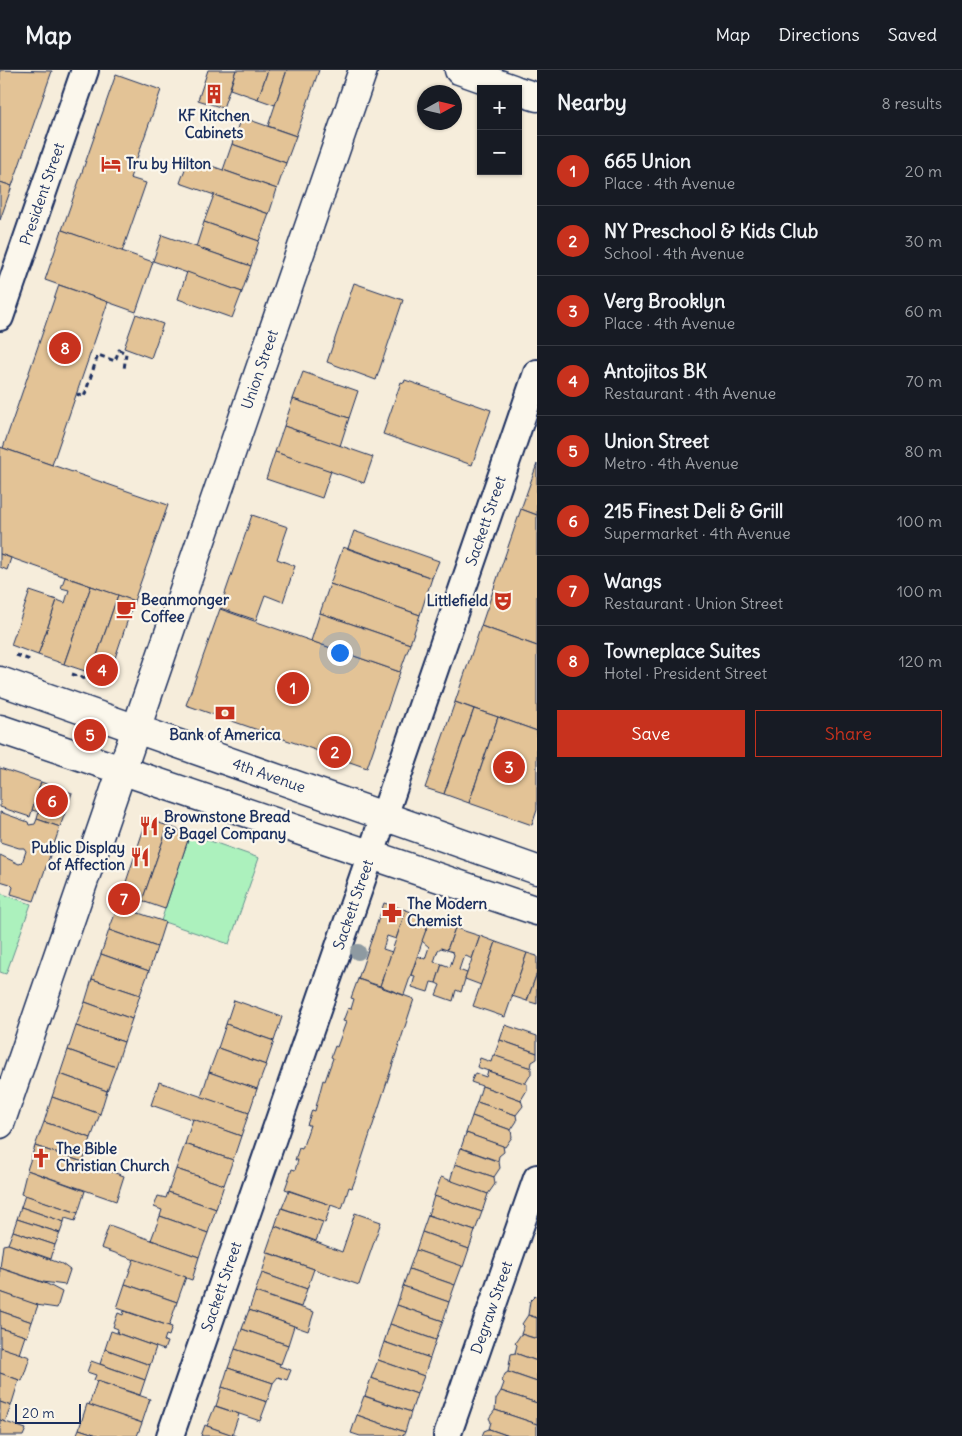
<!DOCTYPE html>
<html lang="en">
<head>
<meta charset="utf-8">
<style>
	:root { --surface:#171b24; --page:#20242c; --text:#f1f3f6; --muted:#9ea1a6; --line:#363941; --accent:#c8321e }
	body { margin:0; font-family:Delius,sans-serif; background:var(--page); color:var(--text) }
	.controls { position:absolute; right:15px; top:15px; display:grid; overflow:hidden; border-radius:0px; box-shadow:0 1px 4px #0004 }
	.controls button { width:45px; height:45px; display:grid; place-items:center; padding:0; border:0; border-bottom:1px solid var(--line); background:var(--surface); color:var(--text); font:25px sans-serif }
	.compass { position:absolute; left:417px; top:15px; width:45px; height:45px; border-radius:50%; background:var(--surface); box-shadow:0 1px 4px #0004; rotate:82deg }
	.scale { position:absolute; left:15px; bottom:12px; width:66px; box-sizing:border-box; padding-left:5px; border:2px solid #1b2f5e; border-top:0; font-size:14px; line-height:18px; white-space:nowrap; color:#1b2f5e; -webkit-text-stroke:4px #fbf7ec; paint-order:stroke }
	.you { position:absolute; left:339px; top:582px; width:18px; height:18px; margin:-12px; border:4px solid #fff; border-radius:50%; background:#1a73e8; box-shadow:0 0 0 8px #1a73e833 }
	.badge { display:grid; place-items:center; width:32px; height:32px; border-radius:50%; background:var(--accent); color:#fff; font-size:16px; font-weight:700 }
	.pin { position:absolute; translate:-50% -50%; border:2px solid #fff; box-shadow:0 1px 5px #0006 }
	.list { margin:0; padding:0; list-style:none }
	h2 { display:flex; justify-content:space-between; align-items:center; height:65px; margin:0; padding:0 20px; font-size:21px }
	h2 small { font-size:16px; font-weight:400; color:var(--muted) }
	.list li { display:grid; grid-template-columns:32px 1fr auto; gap:15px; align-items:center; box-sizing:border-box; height:70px; padding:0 20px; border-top:1px solid var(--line) }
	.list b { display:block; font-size:19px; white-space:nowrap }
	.list p { margin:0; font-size:16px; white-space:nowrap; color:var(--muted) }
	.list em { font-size:16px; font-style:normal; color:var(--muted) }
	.actions { display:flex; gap:10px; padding:15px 20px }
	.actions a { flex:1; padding:11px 0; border:1px solid var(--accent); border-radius:0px; text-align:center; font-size:18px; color:var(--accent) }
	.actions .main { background:var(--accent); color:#fff }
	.map { position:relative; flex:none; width:537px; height:1366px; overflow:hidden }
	header { display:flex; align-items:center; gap:30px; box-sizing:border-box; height:70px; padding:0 25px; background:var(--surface); border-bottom:1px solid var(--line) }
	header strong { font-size:24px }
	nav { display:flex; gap:28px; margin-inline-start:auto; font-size:18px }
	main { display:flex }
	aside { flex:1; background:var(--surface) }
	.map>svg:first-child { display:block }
	.green { fill:#acf1bd; stroke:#64908e }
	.building { fill:#e3c396; stroke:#1b2f5e }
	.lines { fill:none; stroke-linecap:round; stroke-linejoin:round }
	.street-casing { stroke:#1b2f5e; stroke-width:30 }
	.secondary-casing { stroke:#1b2f5e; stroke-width:31 }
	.primary-casing { stroke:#1b2f5e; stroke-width:31 }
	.path { stroke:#1b2f5e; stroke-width:3; stroke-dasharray:5 4; stroke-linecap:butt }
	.street { stroke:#fbf7ec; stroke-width:26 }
	.secondary { stroke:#fbf7ec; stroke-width:28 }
	.primary { stroke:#fbf7ec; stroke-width:28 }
	.tree { fill:#8e9aa1 }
	.labels { text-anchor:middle; stroke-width:4.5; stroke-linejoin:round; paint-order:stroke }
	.poi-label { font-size:15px; font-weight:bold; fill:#1b2f5e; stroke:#fbf7ec; text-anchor:start }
	.street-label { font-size:15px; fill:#1b2f5e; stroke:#fbf7ec }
</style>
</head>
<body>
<header>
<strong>Map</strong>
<nav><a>Map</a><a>Directions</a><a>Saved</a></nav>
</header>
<main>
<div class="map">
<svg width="537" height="1366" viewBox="0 0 537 1366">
	<rect width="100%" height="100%" fill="#f6eddb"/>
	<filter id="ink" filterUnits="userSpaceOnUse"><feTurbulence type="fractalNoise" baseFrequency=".02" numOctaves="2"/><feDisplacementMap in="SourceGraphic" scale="10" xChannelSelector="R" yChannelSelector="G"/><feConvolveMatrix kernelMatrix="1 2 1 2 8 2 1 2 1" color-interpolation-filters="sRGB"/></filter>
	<g filter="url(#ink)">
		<g class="green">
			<path d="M190,764L259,788L229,874L161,851Z"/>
			<path d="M0,823L31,834L6,904L0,902Z"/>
		</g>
		<g class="building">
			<path d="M0,0L52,1L12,116L0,112Z"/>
			<path d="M208,0H236L223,38L198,30Z"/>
			<path d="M236,0H268L258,29L230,19Z"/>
			<path d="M268,0H287L275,35L258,29Z"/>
			<path d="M287,0H319L296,66L268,56Z"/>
			<path d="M116,4L161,20L130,108L146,113L122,182L62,160Z"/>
			<path d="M241,47L296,66L286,93L232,74Z"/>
			<path d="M232,74L286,93L277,119L223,100Z"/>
			<path d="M189,88L277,119L269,144L180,113Z"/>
			<path d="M0,112L12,116L0,150Z"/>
			<path d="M214,125L269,144L259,171L204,152Z"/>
			<path d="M204,152L259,171L251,196L196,177Z"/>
			<path d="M62,160L153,192L136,242L45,210Z"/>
			<path d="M162,165L251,196L242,222L153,191Z"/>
			<path d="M187,202L242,222L232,248L178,229Z"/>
			<path d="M354,213L403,230L376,310L327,292Z"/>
			<path d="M59,215L108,232L52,395L3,378Z"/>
			<path d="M136,244L163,254L151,288L124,278Z"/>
			<path d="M303,302L358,321L349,348L293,329Z"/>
			<path d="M405,310L491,340L472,395L383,364L401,312L404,313Z"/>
			<path d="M293,329L349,348L340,376L284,356Z"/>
			<path d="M284,356L373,387L364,413L275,382Z"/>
			<path d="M0,377L168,435L134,531L0,484Z"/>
			<path d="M275,382L331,401L322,428L266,409Z"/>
			<path d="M537,394V445L521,439Z"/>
			<path d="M521,439L537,445V576L481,556Z"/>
			<path d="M252,445L288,457L277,489L295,496L283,532L265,525L256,550L220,538Z"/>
			<path d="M354,461L439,491L432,508L348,478Z"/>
			<path d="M343,477L432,508L420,545L330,514Z"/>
			<path d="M0,484L11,488L7,500L0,497Z"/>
			<path d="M65,507L91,516L64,594L38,585L57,530L65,533L69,520L61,518Z"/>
			<path d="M330,514L420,545L410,574L320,543Z"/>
			<path d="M91,516L118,525L91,603L64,594Z"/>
			<path d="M30,521L57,530L38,585L11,575Z"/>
			<path d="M118,525L134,531L108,609L91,603Z"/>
			<path d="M220,539L400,602L367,698L186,635Z"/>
			<path d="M320,543L410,574L400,602L311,571Z"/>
			<path d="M481,556L537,576V661L455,632Z"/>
			<path d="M455,632L474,639L444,724L425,718Z"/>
			<path d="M474,639L498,647L469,733L444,724Z"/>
			<path d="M498,647L537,661V740L532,755L469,733Z"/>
			<path d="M0,698L41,712L30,747L0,737Z"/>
			<path d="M41,712L72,723L60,757L37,749L39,742L32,740Z"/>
			<path d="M0,742L28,752L29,755L35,754L37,749L60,757L34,831L11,824L13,817L10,814L0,811V785L19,794L22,793L26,781L24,778H19L0,772Z"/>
			<path d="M147,749L168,756L138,843L118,836Z"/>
			<path d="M168,756L190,764L165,839L142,831Z"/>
			<path d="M384,833L406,840L396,869L387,866L383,879L392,882L380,916L358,909Z"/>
			<path d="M118,836L165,852L157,877L109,860Z"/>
			<path d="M406,840L430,849L404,925L380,916Z"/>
			<path d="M430,849L455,858L447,880L441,878L438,880L434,892L442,894L436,913L431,912L428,922L412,917L415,906L411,905L418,886L425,889L429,877L422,871Z"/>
			<path d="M455,858L480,866L472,889L466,886L463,888L459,900L467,903L461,922L456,920L453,931L436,925L440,915L436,913L442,894L450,897L454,885L453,882L447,880Z"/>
			<path d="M109,860L157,877L149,901L101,884Z"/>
			<path d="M480,866L496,872L481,915L465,909Z"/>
			<path d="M496,872L527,883L505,947L473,936Z"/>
			<path d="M527,883L537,886V903L527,931L512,926Z"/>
			<path d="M101,884L149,901L140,925L92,909Z"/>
			<path d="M537,903V934L527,931Z"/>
			<path d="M92,909L140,925L132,949L85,932Z"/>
			<path d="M358,909L414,929L355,1110L352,1118L349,1117L342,1139L285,1119L292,1099L295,1100L298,1090H295L299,1078L302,1079L310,1055H307L312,1040L315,1041L323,1010L325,1011L333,988L331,987L335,976L337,977L346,952L343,951L348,938L351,939L354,929L351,928Z"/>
			<path d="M234,930L282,947L274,971L226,954Z"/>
			<path d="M85,932L132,949L124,972L76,956Z"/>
			<path d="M226,954L274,971L266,995L218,978Z"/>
			<path d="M505,955L537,966V983L500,970Z"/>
			<path d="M76,956L124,972L116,997L68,980Z"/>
			<path d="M500,970L537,983V989L532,992L531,998L494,986Z"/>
			<path d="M218,978L266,995L257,1019L209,1002Z"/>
			<path d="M68,980L116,997L107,1021L60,1004Z"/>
			<path d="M493,985L531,998V1004L525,1014L477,997L480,988L491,992Z"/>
			<path d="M488,1001L527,1014V1020L521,1030L471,1012L475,1003L486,1007Z"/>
			<path d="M209,1002L257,1019L249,1043L201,1027Z"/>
			<path d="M60,1004L107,1021L100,1044L52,1027Z"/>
			<path d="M159,1012L249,1043L241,1066L151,1035Z"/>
			<path d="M482,1016L521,1030L523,1036L516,1045L477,1032Z"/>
			<path d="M52,1027L100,1044L91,1068L44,1052Z"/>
			<path d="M477,1032L516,1045L517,1051L511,1060L472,1046Z"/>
			<path d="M472,1046L511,1060L512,1067L505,1077L466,1063Z"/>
			<path d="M193,1049L241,1066L233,1090L185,1074Z"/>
			<path d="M44,1052L91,1068L83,1092L35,1076Z"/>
			<path d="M466,1063L503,1076L504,1082L499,1086L498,1091L461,1078Z"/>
			<path d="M185,1074L233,1090L224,1115L176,1099Z"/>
			<path d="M35,1076L124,1106L116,1131L27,1100Z"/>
			<path d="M461,1078L499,1092L500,1098L494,1107L455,1094Z"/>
			<path d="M455,1094L494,1107L495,1114L488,1124L450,1111Z"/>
			<path d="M176,1099L224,1115L216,1139L168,1122Z"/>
			<path d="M27,1100L85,1121L78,1143L21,1124Z"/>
			<path d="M441,1107L488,1124L482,1142L434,1126Z"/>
			<path d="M289,1121L331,1135L325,1153L282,1138Z"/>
			<path d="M168,1122L216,1139L208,1163L160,1146L162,1140L154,1137L158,1126L166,1128Z"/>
			<path d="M25,1125L78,1143L75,1151L65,1148L64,1152L21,1137Z"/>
			<path d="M434,1126L482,1142L475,1161L428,1145Z"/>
			<path d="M21,1137L64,1152L60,1163L17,1149Z"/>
			<path d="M281,1138L323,1152L316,1171L275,1156Z"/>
			<path d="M355,1143L381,1152L359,1215L266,1182L275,1156L342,1182Z"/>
			<path d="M428,1145L475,1161L469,1179L422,1162Z"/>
			<path d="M160,1146L208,1163L199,1187L151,1170Z"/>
			<path d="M17,1149L60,1163L55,1175L13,1161Z"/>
			<path d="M109,1155L199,1187L192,1210L101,1178Z"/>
			<path d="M13,1161L55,1175L51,1189L8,1174Z"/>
			<path d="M422,1162L469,1179L463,1197L416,1180Z"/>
			<path d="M8,1174L62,1194L70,1200L65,1215L43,1212L0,1198L3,1175Z"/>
			<path d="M416,1180L462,1196L455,1215L409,1199Z"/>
			<path d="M268,1183L314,1199L307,1219L262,1203Z"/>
			<path d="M134,1189L186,1207L177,1232L125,1214Z"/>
			<path d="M0,1198L47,1214L62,1222L57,1238L36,1235L0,1222Z"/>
			<path d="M409,1199L455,1215L449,1232L403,1216Z"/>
			<path d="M262,1203L307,1219L301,1237L255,1222Z"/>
			<path d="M125,1214L177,1232L169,1256L117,1238Z"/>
			<path d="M403,1216L449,1232L443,1251L397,1235Z"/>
			<path d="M0,1222L38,1235L32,1252L0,1241Z"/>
			<path d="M255,1222L314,1242L308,1261L249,1240Z"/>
			<path d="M535,1226L537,1227V1248L528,1245L530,1231Z"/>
			<path d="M397,1235L443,1251L436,1270L390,1254Z"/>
			<path d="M249,1240L294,1256L288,1275L242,1259Z"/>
			<path d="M0,1241L32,1252L27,1267L0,1258Z"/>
			<path d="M124,1241L172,1257L169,1266L166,1265L164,1271L167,1272L164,1280L117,1263L118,1259L113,1257L118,1243L123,1245Z"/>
			<path d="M528,1245L537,1248V1269L521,1264L524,1256L522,1254Z"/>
			<path d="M390,1254L436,1270L430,1288L384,1272Z"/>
			<path d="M0,1258L25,1266L19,1284L0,1277Z"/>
			<path d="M242,1259L288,1275L281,1294L235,1279Z"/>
			<path d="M111,1261L156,1277L150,1295L105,1279Z"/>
			<path d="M521,1264L537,1269V1291L515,1283L517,1275L515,1273Z"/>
			<path d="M384,1272L430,1288L424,1306L378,1290Z"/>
			<path d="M0,1277L30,1287L22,1311L0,1303Z"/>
			<path d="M105,1279L150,1295L145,1310L100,1294Z"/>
			<path d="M235,1279L280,1294L279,1296L291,1300L287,1310L278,1307L273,1313L228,1298Z"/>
			<path d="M515,1283L537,1291V1312L508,1302L511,1284Z"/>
			<path d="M378,1290L424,1306L417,1324L371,1308Z"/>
			<path d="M91,1291L145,1310L140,1325L94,1310L96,1305L87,1302Z"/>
			<path d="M228,1298L273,1313L267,1332L222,1317Z"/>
			<path d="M508,1302L537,1312V1333L501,1321L504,1313L502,1311L505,1304Z"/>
			<path d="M0,1303L19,1310L11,1336L0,1332Z"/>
			<path d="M371,1308L417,1324L411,1342L365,1326Z"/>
			<path d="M97,1311L150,1329L142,1353L89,1335Z"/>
			<path d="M222,1317L267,1332L260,1351L216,1336Z"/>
			<path d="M501,1321L537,1333V1354L495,1340L496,1329Z"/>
			<path d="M364,1326L411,1342L405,1362L357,1345Z"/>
			<path d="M0,1332L11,1336L5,1352L0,1350Z"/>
			<path d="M87,1334L142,1353L137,1366H100L79,1359Z"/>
			<path d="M215,1336L239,1344L232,1365L207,1356Z"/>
			<path d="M495,1340L537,1354V1366H509L489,1359L491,1352L489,1348Z"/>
			<path d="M357,1345L405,1362L403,1366H360L351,1363Z"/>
			<path d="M0,1350L26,1359L23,1366H0Z"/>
			<path d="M205,1355L207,1356L236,1366H201Z"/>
			<path d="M79,1359L100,1366H76Z"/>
			<path d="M489,1359L509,1366H482L484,1361Z"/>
		</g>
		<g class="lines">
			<defs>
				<g id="street">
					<path id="s1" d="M0,247L85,0"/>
					<path id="s2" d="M170,1366L537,303"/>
					<path id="s3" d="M447,1366L537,1108"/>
				</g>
				<g id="secondary">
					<path d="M459,0L513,19"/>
					<path d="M518,21L537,27"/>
					<path id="s4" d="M0,1054L363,0"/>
				</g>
				<g id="primary">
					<path id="s5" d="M0,611L537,800"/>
					<path d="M0,659L537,841"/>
				</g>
			</defs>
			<use href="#street" class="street-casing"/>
			<use href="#secondary" class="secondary-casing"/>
			<use href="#primary" class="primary-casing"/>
			<g class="path">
				<path d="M77,324L84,327L98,285L115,291L119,280L126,283L124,300"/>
				<path d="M16,585L33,591"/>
				<path d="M72,604L88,610"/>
			</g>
			<use href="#street" class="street"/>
			<use href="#secondary" class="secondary"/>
			<use href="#primary" class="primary"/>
		</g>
		<circle class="tree" cx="358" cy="882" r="8"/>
	</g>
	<defs>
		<symbol id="building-bare" viewBox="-9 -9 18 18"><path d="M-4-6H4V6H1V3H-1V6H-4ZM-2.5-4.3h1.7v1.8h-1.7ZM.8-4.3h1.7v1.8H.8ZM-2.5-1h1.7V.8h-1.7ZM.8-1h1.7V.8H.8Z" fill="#c8321e" stroke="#fbf7ec" stroke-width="2.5" paint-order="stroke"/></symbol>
		<symbol id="hotel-bare" viewBox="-9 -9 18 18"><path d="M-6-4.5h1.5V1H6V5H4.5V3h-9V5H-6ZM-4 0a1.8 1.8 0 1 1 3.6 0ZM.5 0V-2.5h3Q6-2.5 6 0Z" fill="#c8321e" stroke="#fbf7ec" stroke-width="2.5" paint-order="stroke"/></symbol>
		<symbol id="theatre-bare" viewBox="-9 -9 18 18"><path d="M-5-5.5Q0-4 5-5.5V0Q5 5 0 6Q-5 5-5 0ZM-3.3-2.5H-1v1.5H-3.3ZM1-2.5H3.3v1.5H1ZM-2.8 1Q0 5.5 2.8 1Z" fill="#c8321e" stroke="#fbf7ec" stroke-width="2.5" paint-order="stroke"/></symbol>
		<symbol id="cafe-bare" viewBox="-9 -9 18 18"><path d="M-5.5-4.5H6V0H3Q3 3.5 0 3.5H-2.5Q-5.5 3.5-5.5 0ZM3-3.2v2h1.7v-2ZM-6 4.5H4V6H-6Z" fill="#c8321e" stroke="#fbf7ec" stroke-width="2.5" paint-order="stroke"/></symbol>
		<symbol id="bank-bare" viewBox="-9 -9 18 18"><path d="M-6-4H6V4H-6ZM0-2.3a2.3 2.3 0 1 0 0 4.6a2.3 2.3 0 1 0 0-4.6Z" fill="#c8321e" stroke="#fbf7ec" stroke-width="2.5" paint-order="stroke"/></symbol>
		<symbol id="restaurant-bare" viewBox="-9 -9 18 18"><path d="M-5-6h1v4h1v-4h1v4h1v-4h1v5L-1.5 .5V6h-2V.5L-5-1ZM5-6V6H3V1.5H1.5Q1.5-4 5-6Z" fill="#c8321e" stroke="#fbf7ec" stroke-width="2.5" paint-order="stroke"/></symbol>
		<symbol id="pharmacy-bare" viewBox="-9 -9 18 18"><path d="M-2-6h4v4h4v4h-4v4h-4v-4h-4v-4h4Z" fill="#c8321e" stroke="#fbf7ec" stroke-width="2.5" paint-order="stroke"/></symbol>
		<symbol id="church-bare" viewBox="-9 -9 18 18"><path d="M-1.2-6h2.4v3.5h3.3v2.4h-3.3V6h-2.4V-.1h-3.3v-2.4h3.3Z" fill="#c8321e" stroke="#fbf7ec" stroke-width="2.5" paint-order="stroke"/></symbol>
	</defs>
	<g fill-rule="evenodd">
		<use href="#building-bare" x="200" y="10" width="28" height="28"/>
		<use href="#hotel-bare" x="97" y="80" width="28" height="28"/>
		<use href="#theatre-bare" x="489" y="517" width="28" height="28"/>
		<use href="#cafe-bare" x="112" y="525" width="28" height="28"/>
		<use href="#bank-bare" x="211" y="629" width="28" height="28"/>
		<use href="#restaurant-bare" x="135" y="742" width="28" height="28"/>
		<use href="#restaurant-bare" x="126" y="773" width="28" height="28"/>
		<use href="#pharmacy-bare" x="378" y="829" width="28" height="28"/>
		<use href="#church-bare" x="27" y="1074" width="28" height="28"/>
	</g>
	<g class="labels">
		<g class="poi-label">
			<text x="214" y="51" text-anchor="middle">KF Kitchen<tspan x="214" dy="17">Cabinets</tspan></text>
			<text x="126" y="99">Tru by Hilton</text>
			<text x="141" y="535">Beanmonger<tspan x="141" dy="17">Coffee</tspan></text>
			<text x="488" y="536" text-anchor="end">Littlefield</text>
			<text x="225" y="670" text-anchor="middle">Bank of America</text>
			<text x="164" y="752">Brownstone Bread<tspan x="164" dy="17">&amp; Bagel Company</tspan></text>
			<text x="125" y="783" text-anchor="end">Public Display<tspan x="125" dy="17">of Affection</tspan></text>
			<text x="407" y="839">The Modern<tspan x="407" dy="17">Chemist</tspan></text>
			<text x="56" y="1084">The Bible<tspan x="56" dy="17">Christian Church</tspan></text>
		</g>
		<g class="street-label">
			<text dy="5" stroke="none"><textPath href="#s1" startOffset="130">President Street</textPath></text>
			<text dy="5" stroke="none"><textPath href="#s4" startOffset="798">Union Street</textPath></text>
			<text dy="5" stroke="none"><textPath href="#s2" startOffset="968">Sackett Street</textPath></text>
			<text dy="5" stroke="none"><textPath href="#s5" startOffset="285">4th Avenue</textPath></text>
			<text dy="5" stroke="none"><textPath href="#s2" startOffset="562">Sackett Street</textPath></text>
			<text dy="5" stroke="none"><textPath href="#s2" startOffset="158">Sackett Street</textPath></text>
			<text dy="5" stroke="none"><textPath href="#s3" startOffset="136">Degraw Street</textPath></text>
		</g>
	</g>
</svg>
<div class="controls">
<button>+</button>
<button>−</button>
</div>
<svg class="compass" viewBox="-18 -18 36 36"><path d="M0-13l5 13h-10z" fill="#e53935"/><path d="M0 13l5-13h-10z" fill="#9ea1a6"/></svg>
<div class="scale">20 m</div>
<div class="you"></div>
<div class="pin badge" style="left:293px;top:618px">1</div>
<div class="pin badge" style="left:335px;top:682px">2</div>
<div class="pin badge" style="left:509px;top:697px">3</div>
<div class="pin badge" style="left:102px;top:600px">4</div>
<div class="pin badge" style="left:90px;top:665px">5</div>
<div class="pin badge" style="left:52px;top:731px">6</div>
<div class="pin badge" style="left:124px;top:829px">7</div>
<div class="pin badge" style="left:65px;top:278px">8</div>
</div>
<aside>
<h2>Nearby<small>8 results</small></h2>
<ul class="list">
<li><span class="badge">1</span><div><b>665 Union</b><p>Place · 4th Avenue</p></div><em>20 m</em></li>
<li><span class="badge">2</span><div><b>NY Preschool &amp; Kids Club</b><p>School · 4th Avenue</p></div><em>30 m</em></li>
<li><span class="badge">3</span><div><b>Verg Brooklyn</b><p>Place · 4th Avenue</p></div><em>60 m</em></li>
<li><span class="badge">4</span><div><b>Antojitos BK</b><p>Restaurant · 4th Avenue</p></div><em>70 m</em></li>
<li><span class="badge">5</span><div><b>Union Street</b><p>Metro · 4th Avenue</p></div><em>80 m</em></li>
<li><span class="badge">6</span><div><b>215 Finest Deli &amp; Grill</b><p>Supermarket · 4th Avenue</p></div><em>100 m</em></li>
<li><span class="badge">7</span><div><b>Wangs</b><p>Restaurant · Union Street</p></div><em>100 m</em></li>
<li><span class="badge">8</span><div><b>Towneplace Suites</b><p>Hotel · President Street</p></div><em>120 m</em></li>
</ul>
<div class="actions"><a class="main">Save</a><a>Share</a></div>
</aside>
</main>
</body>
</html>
